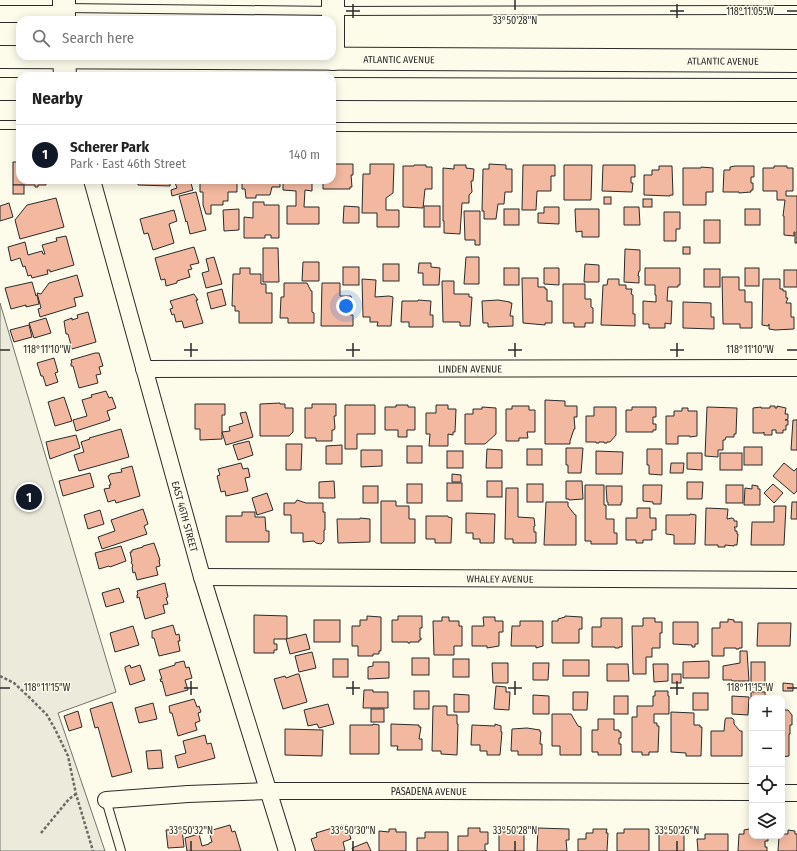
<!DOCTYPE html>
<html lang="en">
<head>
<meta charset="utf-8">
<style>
	:root { --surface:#fff; --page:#f2f2f2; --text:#222; --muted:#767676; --line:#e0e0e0; --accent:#111827 }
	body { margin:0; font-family:"Fira Sans Condensed",sans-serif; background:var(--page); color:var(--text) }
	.controls { position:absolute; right:12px; bottom:12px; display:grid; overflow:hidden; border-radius:8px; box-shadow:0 2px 10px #0003 }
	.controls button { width:36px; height:36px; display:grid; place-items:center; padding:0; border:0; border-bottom:1px solid var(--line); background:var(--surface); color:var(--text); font:20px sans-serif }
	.you { position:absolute; left:346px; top:306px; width:14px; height:14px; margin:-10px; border:3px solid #fff; border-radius:50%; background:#1a73e8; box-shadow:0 0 0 6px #1a73e833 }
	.badge { display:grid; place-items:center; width:26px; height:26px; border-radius:50%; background:var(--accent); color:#fff; font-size:13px; font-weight:700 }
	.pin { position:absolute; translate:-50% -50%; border:2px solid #fff; box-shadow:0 1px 4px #0006 }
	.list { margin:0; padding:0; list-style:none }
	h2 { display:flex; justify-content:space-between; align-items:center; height:52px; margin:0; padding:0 16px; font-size:17px }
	h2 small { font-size:13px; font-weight:400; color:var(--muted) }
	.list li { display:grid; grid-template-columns:26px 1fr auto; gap:12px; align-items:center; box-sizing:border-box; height:60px; padding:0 16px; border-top:1px solid var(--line) }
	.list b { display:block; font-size:15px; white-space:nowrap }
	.list p { margin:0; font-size:13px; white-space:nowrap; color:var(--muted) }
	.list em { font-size:13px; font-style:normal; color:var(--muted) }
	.icon { flex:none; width:22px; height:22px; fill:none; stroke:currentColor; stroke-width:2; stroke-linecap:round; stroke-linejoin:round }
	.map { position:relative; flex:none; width:797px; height:851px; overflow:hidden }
	.search { position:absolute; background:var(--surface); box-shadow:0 2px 10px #0003; left:16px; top:16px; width:320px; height:44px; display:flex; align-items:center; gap:10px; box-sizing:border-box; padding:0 14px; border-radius:12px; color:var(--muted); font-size:15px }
	.panel { position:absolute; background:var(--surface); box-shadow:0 2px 10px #0003; left:16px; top:72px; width:320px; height:112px; border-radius:12px }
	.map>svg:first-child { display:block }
	.green { fill:#ecebdb; stroke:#74746e }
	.building { fill:#f2b8a0; stroke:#2b2b2b }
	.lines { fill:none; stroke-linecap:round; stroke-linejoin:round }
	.lane-casing { stroke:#2b2b2b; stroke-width:10 }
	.street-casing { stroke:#2b2b2b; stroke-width:18 }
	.secondary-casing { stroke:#2b2b2b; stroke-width:24 }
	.path { stroke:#6a6964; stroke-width:2.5; stroke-dasharray:3 2; stroke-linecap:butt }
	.lane { stroke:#fdfbea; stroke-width:8 }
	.street { stroke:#fdfbea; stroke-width:16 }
	.secondary { stroke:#fdfbea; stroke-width:22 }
	.ticks { fill:none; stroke:#2b2b2b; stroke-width:1.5 }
	.labels { text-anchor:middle; stroke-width:3; stroke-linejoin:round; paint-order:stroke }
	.street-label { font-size:10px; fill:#2b2b2b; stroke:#fdfbea }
	.ticks-label { font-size:10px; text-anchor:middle; fill:#2b2b2b; stroke:#fdfbea; stroke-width:3; stroke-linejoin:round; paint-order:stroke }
</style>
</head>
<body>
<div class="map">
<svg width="797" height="851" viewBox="0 0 797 851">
	<rect width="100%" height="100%" fill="#fdfbea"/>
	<path class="green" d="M0,303L116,692L58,713L105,851H0Z"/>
	<g class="building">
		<path d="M13,162H20V180H45L46,185H38V187H35V185H13Z"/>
		<path d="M332,164H353V175H351L352,187H350V189H323V180H332Z"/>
		<path d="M370,164H394L393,193L386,198V210H399V227H377V213H362L363,174H370Z"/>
		<path d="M489,164L506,165V169H512V192H505L504,204H498L496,219H484V211H482L483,169H489Z"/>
		<path d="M414,165H426V167H432V189H425L423,208L403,207V166H414Z"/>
		<path d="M454,165H466V168L474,169L473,181H471L472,192L469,195V203H462L460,234L444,233V221H443V168L454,169Z"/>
		<path d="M523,165H555V176H551V191H537L536,210H522Z"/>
		<path d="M564,165H592L591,200H564Z"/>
		<path d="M603,165H635V177H631V183H633L632,192L602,191Z"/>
		<path d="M659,166H672L673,195H670V196L644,195V175H652V170H659Z"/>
		<path d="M735,166H754V177H751V183H753V190H751V192L739,193V192H723L724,170H730V167Z"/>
		<path d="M774,166H787V168H793V191H786V196H797V243H795V232H794V236L784,235V216H783L785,200H777V191H763V168H774Z"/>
		<path d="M701,167L713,168V192H706V205H683V168H701Z"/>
		<path d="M138,180H170V186L138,185Z"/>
		<path d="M174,180H190L193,190L172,196L171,190L177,188Z"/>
		<path d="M200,180H237V192H228V201H223V205H211V214H206L203,205V192H200Z"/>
		<path d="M242,180H280V187H272L270,195H256V198H246L245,189H242Z"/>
		<path d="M283,180H312V191L305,190L304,207H319V224H287V206H296V191L283,190Z"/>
		<rect x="13" y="185" width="11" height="9"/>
		<path d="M196,192L206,230L190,234L187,221L186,222L179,196Z"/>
		<rect x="604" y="197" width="7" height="7"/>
		<path d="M56,198L64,227L20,239L15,220L27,205Z"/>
		<rect x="643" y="199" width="9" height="8"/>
		<path d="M253,202H264V205H279V238H271V235H265V238H244V217L253,218Z"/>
		<path d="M9,203L13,217L0,221V206Z"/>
		<path d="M344,206L359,207V223H343Z"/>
		<rect x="424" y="206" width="16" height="21"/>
		<path d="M544,207H559V224L538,223V213H544Z"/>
		<path d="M624,207H639L640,225H624Z"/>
		<path d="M239,209V230L224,231L223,210Z"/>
		<rect x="504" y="209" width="15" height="16"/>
		<path d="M575,209H599V237H582V231L576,232Z"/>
		<rect x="745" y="209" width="15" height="16"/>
		<path d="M174,210L177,221L169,224L174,243L153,250L148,233L144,234L140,219Z"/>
		<path d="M464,211H480V245H475V240H465Z"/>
		<path d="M664,212H680V229H676V241H664Z"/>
		<rect x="704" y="220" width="16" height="23"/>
		<path d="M66,236L74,265L50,272V270H47L48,274L32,278L31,275L28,276L25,266L23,267L20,258L11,261L8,247L25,242L28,255L42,251L43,254H45L42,245L57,241L56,238Z"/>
		<path d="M194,247L199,263L190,265L192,269L188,270L190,277L177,281V283L166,286L165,279L161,280L155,258Z"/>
		<rect x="683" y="247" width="7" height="7"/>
		<path d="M263,248H278L279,282H263Z"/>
		<path d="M625,249L640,250V271H639L638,276H639V283L624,282Z"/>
		<path d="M214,257L222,284L206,288L202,273L209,271L206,259Z"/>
		<path d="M466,257H479V284H464Z"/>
		<path d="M303,262H319V281H302Z"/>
		<path d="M419,263H431V267L440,268L439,285H423V273H418Z"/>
		<rect x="383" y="264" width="16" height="17"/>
		<path d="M585,264L599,265V282H584Z"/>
		<rect x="343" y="267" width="16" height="18"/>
		<path d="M240,268H250V274H261V284H266V293H272V323H239V311H235V306H232L233,274H240Z"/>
		<rect x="504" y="268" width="15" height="17"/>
		<path d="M544,268H559V285L544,284Z"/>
		<path d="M645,268H680V285H678V287H668L667,301H672L671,324L665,323V328H649V324H643V301L656,302V295H655V285H645Z"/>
		<rect x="745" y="268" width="14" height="18"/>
		<rect x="704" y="269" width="16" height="18"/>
		<rect x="784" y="270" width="13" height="17"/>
		<path d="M77,275L83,296L74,298L76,306L40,317L38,309L41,308L37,293L41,294L49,283Z"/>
		<path d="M722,277H739V290H745V302H752V328H740V324H723Z"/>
		<path d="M522,278H538V287H545V289H547V301H552V323H545V325L523,323Z"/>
		<path d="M362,279L376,280L375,297L389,296L393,297L391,326H377L378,322H370V317H363Z"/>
		<path d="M608,279H619V285H626V289H632L631,294L633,295V314H635V326L601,325L603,285H607Z"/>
		<path d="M763,279H780V289H783V291H786V298H788L786,303H791V317H794V329L775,330L769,329V324L768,326L762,325Z"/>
		<path d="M442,281H454V294H469V297H472L470,326H460V322H443Z"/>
		<path d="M32,282L36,296L37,295L39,304L26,307V305L11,309L5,288Z"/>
		<path d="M284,283H307L311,291H312V312L314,313V323H288V318H280L281,297H284Z"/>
		<path d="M322,283H340V296H351L352,309H350V315H353V326H321Z"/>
		<path d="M563,284H585V299H591V307L593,308V323H585V327H574V323H563Z"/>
		<path d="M222,289L226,305L211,309L207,293Z"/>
		<path d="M194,294L198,300H196L203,323L184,328L182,321L176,322L174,314L172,315L170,309L173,308L170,301Z"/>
		<path d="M418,300L431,301L430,315H433V327H409V322H401L402,301H418Z"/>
		<path d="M498,300L510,302V303H512L510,316H513V326L488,327V323H483L482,301Z"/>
		<path d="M683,302L711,303V317H714V329L683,328Z"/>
		<path d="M88,312L96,342L72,349L68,334H66L64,321L72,318V320L78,318L77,315Z"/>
		<path d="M46,318L51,333L34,338L29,323Z"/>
		<path d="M29,325L32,337L14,342L10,330Z"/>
		<path d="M95,353H99L103,366L99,367L101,374L96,375L98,383L79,388L73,366H71V363H72L71,360Z"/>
		<path d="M54,358L58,372L55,373L58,382L46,386L43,376H41L37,363Z"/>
		<path d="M106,391L109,398L112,397L116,408L107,411L110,420L76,431L73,420L87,416L82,400L92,397L91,395Z"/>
		<path d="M64,397L72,421L55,426L48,402Z"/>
		<path d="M545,400L565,401V406H577V417H574L575,429H574L570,441V444H545Z"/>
		<path d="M280,403V404H285V408H293V432L289,436H260V404Z"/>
		<path d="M195,404H225V415H222V439L200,440V429H195Z"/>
		<path d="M312,404H336V416H334L335,428L334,430H332V441H316V438H305V408H312Z"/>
		<path d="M345,405H375V434H357V449H345Z"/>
		<path d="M396,405H408V407H415V430H407V437H398V430H385V407H396Z"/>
		<path d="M436,405H448V409H456L455,432H453V435L448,434V446H429L430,434H426V413H436Z"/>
		<path d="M512,406H529V410H535V432H527L528,438H519V441H506V409H512Z"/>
		<path d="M770,406H775V408H777V406L786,408L785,414H788V419L785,420H788V425H786V430H783V433H776V430H772V435H764V432L763,433H753V408L761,407V408H770Z"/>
		<path d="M482,407L496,408V434L485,444H465V414H473V409H482Z"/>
		<path d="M594,407H616V435L610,442H607V443H604V442H599V443H596V442H586V416H594Z"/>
		<path d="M632,407H656V417H653V424H656V430H653V432H626V410H632Z"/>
		<path d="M707,407L737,408L736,434H734V437H726L725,440H723V450H718V457L705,456Z"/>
		<path d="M682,408H688V411H697V436L690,437V436H678V444H666V416H674V411H682Z"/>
		<path d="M246,412L253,437L226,445L222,432L230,431L229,427L243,423L240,413Z"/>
		<path d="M793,420H797V450H791Z"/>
		<path d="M121,429L129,457L79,471L74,455L84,452L81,442L90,439L89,438Z"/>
		<path d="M76,435L80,448L50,459L46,442Z"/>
		<path d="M249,441L253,455L238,460L233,445Z"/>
		<path d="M286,444H302L301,470H286Z"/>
		<path d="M342,445V464H326V446Z"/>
		<rect x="407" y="446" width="15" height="17"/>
		<rect x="744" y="447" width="18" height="18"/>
		<path d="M566,448H583L581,473H568V465H566Z"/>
		<path d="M487,449L502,450V468H486Z"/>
		<rect x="527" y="449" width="15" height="16"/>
		<path d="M647,449H662V475L649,474V465H647Z"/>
		<path d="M361,450H382V466L361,467Z"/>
		<rect x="447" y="451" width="16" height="17"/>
		<path d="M596,451L623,452L622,474H596Z"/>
		<path d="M687,453H702V470L687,469Z"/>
		<rect x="720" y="453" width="22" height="17"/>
		<path d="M241,463L243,469L248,468L250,477L245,478L248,491L226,496L225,491L221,492L217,476L220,475L218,469Z"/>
		<path d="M671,463H684L683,473H670Z"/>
		<path d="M784,463L794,471L797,468V491L794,494L773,476Z"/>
		<path d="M132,466L140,496L116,503L115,500L108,502L104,489L110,488L109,485H111L108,476L110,475V474L122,472L121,469Z"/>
		<path d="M90,473L94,487L63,496L59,481Z"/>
		<path d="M452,474L461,475V482H452Z"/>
		<path d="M334,481L335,498H319V482Z"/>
		<rect x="487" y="481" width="15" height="16"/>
		<path d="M566,481H582L583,499L569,500V499H566Z"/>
		<path d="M687,482H703L702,499H687Z"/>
		<rect x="447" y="483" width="15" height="18"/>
		<rect x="407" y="484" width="15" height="19"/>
		<rect x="527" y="484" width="16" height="18"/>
		<path d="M773,484L783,493L774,503L764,493Z"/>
		<path d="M585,485H604V505H606V519H614V533H617V544H591V541H585Z"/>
		<path d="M643,485H662L661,504H653V502L643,501Z"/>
		<rect x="726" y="485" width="17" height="18"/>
		<path d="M752,485L758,486V489H760V505H744L745,488L752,489Z"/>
		<rect x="363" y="486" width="15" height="17"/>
		<path d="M606,486H622V502H621V505H608V502H607Z"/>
		<path d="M506,488H518V517L534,518L535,526H534V532H536V543H513V539H505Z"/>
		<path d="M267,493L273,510L257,515L252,498Z"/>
		<path d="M297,500L306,503H323V512H325V530H324V541L321,544L316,543L314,541L303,542V533H291V515H284V503H295Z"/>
		<path d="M381,501H396V506H409V519H415V543H381Z"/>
		<path d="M546,502H568V506L575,515H576V545H544Z"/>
		<path d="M792,502H797V519H791Z"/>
		<path d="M774,506H786L784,545H751L752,522H774Z"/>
		<path d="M637,508H650V518H656V530H652V540H643V543H636V540H626V518H637Z"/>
		<path d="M706,508L728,509L727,519L732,518L734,519V521H737V527H734L735,528V531H737V534H738L737,545H734V546L725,545V547H718V545H705Z"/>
		<path d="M143,509L148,524L144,526L147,534L102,549L98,537L115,531L111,520Z"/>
		<path d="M100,510L104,524L88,529L84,515Z"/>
		<path d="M242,512H255V517H265L266,531H269V542H226V516H242Z"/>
		<path d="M466,513L495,514L494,543H480V539H473V533H466Z"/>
		<path d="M690,514L696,515L695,544H674V535L666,534V515H690Z"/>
		<path d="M426,516H448V517L452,518L451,543H435V539H426Z"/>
		<path d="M360,518L370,519V542L338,543L337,519H360Z"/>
		<path d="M154,543L160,560H159L160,566L156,567L158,575L137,580L135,572L133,573L132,567L133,566L131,562L132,561L130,552H132V550L143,547V546Z"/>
		<path d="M121,546L126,561L110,567L109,566L99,569L95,553Z"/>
		<path d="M165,583L168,597L166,598L168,604L163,605L165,613L145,619L139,597L137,598V595L138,594L137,591Z"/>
		<path d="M119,588L124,602L106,607L102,593Z"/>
		<path d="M254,615L287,616V639H274V644H277V650H274V653H254Z"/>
		<path d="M367,616L381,617V651H379V654H373V656H358V646H352V626H360V620H367Z"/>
		<path d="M398,616H422V628H420V638H421V640H419V642H410V643H408V642H392V620H398Z"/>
		<path d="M565,616L582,617V629H579V643H552V621H558V619L565,617Z"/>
		<path d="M442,617H449V621H459V626H462V646H454V655H434L433,621H442Z"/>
		<path d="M483,617H495V621H503V632H499V646L487,648V646H472V626H484Z"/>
		<path d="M601,618H622V647H619V648H615V647H592V627H601Z"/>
		<path d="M643,618H655V622H662V633H660V648H652V657H646V674H633L632,626H643Z"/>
		<path d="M728,619L734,620V622H742V648H739V649H736V648H724V656H712V628H720V622H728Z"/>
		<rect x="314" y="620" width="26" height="22"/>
		<path d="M520,621H543V646L536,648V646H511L512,626H520Z"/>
		<path d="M673,622H698V644H695V647H692V645L673,644Z"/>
		<path d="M758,623H791L790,646H757Z"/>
		<path d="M173,625L176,635L179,634L180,641H178L180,651L159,656L154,638H152V631Z"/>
		<path d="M133,626L139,645L115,652L110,633Z"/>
		<path d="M306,634L310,649L290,654L286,639Z"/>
		<path d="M740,651H747L749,681H732V680H723V666L740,663Z"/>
		<path d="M312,652L316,668L299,672L295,656Z"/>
		<rect x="412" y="658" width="17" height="17"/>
		<rect x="333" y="659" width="15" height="18"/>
		<rect x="453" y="659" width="16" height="18"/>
		<rect x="563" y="660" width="26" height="16"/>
		<path d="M184,661L186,668L189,667L192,678L185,680L188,690L166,696L162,681L161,682L160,679H162L159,670L175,665V663Z"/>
		<path d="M709,661V678H683V662Z"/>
		<path d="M373,662H389V678L368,679V667L373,666Z"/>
		<rect x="751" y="662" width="14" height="25"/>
		<path d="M492,663H508V683H493Z"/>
		<path d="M533,663H549L548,680H533Z"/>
		<path d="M607,664H628L629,681H607Z"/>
		<path d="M653,664H668V681L654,682Z"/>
		<path d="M130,665L131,668L140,665L145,680L130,685L125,669V667Z"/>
		<path d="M297,674H299L307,702L283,709L274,679L285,676L286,678Z"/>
		<rect x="672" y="674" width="9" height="9"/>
		<path d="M783,683L793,684V691H783Z"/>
		<path d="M496,686L506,687V692H510L509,710L494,709Z"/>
		<path d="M364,690H373V692H388V708H363Z"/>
		<rect x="414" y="691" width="15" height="18"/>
		<path d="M655,691H668V696H669V714H654V723H657V726H659L658,752H649V755H642V752H632V717H637V706H653V696H655Z"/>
		<path d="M573,692H588L587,710H573Z"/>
		<path d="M751,692H765V698H752V717H751Z"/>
		<rect x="693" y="693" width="15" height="17"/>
		<path d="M454,694L469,695V712H454Z"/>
		<path d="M533,695L549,696V714H533Z"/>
		<rect x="614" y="696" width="14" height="18"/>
		<path d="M732,696L749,697L748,715L732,714Z"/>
		<path d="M194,699L197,707L199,706L201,712L198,713L200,721L195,723L197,730L178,736L172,713H170L169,706Z"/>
		<path d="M112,702L132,772L112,777L98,727L95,728L90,709Z"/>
		<path d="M153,703L157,719L139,723L135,708Z"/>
		<path d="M328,704L334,724L319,728L317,724L308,726L304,710Z"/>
		<path d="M433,706H447V715H457V724H458L457,755L441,754V751H432Z"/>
		<rect x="371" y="709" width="13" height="13"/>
		<path d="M782,710H788L792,715V725H790V734H789V756L782,757Z"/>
		<path d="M78,711L82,727L69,731L64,716Z"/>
		<path d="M671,712L694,713V725H700V727H702L701,756H686V753L671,752Z"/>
		<path d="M552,714H571L578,726L581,727V755H560V746H552Z"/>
		<path d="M726,718H732L734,720V724L740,731H742V756H711V731H724L725,720Z"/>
		<path d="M598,719H614V730H619V732H621V738H619V744H621V755H598V752H592V730H598Z"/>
		<path d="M373,724L379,725V754H350V725H373Z"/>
		<path d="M391,724L419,725V727H421L419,739H422V750H397L398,746H391Z"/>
		<path d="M495,724L501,726V732H502L500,755H487V751H480V745H471L472,725L495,726Z"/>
		<path d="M527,728L540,730V732H541L540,744H542V755H518V751H511L512,729Z"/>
		<path d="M285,729L323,730L322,756L285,755Z"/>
		<path d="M205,735L207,744L211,743L215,758L178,768L175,756L186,753L183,741Z"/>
		<path d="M161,750L163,768L148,769L146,751Z"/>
		<path d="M230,825L232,832L235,831L241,851H187L185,838L199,834L202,846L209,844V843L212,842L209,831Z"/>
		<path d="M342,825V826L347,825L351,839L343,842L345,850L344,851H315L311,839L317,837L316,833Z"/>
		<path d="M468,828H480V832H488V844H485V850L487,851H458V836H468Z"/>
		<path d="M538,828L569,829V840H566L567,851H537Z"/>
		<path d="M182,829L184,847L168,848L166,830Z"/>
		<path d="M389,829H396V832H406V851H379V831L389,832Z"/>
		<path d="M593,829H607L606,833H608L607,851H578V839H586V833H593Z"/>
		<path d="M624,829H649V851H617V833H624Z"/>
		<path d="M749,829L752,830V836H768V841H765V847H767V851H738L739,834H744V830Z"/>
		<path d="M788,830L795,831V834H797V851H778L779,836H782V834H788Z"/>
		<path d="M425,832H448V851H417V838H425Z"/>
		<rect x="499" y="832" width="25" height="19"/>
		<rect x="659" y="833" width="25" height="18"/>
		<path d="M705,834H728V851H698L697,839H705Z"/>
		<path d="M367,842L371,851H353L352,848Z"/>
	</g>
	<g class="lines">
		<defs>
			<g id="lane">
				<path d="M65,8L333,11L797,10"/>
				<path d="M0,125H20"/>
				<path d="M332,127L797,128"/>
				<path d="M106,800L121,851"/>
			</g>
			<g id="street">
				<path d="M0,14H64"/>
				<path id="s1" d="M92,180L202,577L287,851"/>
				<path id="s2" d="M144,369L797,368"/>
				<path id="s3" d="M202,577L797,580"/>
				<path d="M782,793H797"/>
				<path id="s4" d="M106,800L188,794L268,791H434L752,792"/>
			</g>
			<g id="secondary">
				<path d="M333,0V59"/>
				<path d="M64,20V0"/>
				<path d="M64,56L65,76"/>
				<path id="s5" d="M0,57L797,61"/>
				<path d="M0,89H20"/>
				<path d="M332,89L797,90"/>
			</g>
		</defs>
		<use href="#lane" class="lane-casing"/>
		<use href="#street" class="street-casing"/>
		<use href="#secondary" class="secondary-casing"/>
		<g class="path">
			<path d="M0,676L14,683L28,696L47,715L55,729L68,756L76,794L93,851"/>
			<path d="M41,833L69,799L76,794"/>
		</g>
		<use href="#lane" class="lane"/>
		<use href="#street" class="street"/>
		<use href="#secondary" class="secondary"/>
	</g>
	<path class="ticks" d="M515,0V10M353,4V18M677,4V18M346,11H360M670,11H684M787,11H797M191,343V357M353,343V357M515,343V357M677,343V357M0,350H10M184,350H198M346,350H360M508,350H522M670,350H684M787,350H797M191,681V695M353,681V695M515,681V695M677,681V695M0,688H10M184,688H198M346,688H360M508,688H522M670,688H684M787,688H797M191,841V851M353,841V851M515,841V851M677,841V851"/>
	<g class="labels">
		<g class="street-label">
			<text dy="4" stroke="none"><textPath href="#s5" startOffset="399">ATLANTIC AVENUE</textPath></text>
			<text dy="4" stroke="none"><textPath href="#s5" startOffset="723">ATLANTIC AVENUE</textPath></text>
			<text dy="4" stroke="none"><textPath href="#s2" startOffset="326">LINDEN AVENUE</textPath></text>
			<text dy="4" stroke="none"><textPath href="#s1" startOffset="349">EAST 46TH STREET</textPath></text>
			<text dy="4" stroke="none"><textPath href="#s3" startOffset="298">WHALEY AVENUE</textPath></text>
			<text dy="4" stroke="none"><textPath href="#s4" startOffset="323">PASADENA AVENUE</textPath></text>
		</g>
	</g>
	<g class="ticks-label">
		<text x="750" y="15">118°11'05"W</text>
		<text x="515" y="24">33°50'28"N</text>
		<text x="750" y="353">118°11'10"W</text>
		<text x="47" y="353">118°11'10"W</text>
		<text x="750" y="691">118°11'15"W</text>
		<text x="47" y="691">118°11'15"W</text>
		<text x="191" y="834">33°50'32"N</text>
		<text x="353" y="834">33°50'30"N</text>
		<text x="515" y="834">33°50'28"N</text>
		<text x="677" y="834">33°50'26"N</text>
	</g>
</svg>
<div class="controls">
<button>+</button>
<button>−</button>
<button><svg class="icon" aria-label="locate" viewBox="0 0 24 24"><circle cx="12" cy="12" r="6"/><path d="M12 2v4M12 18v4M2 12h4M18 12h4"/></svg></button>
<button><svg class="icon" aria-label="layers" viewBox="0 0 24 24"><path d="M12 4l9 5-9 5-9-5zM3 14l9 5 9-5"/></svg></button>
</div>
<div class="you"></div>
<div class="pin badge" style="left:29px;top:497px">1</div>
<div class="search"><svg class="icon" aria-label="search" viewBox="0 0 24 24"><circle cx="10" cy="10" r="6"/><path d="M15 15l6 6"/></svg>Search here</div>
<section class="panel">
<h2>Nearby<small></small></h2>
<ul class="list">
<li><span class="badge">1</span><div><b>Scherer Park</b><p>Park · East 46th Street</p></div><em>140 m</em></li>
</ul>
</section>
</div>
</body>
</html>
